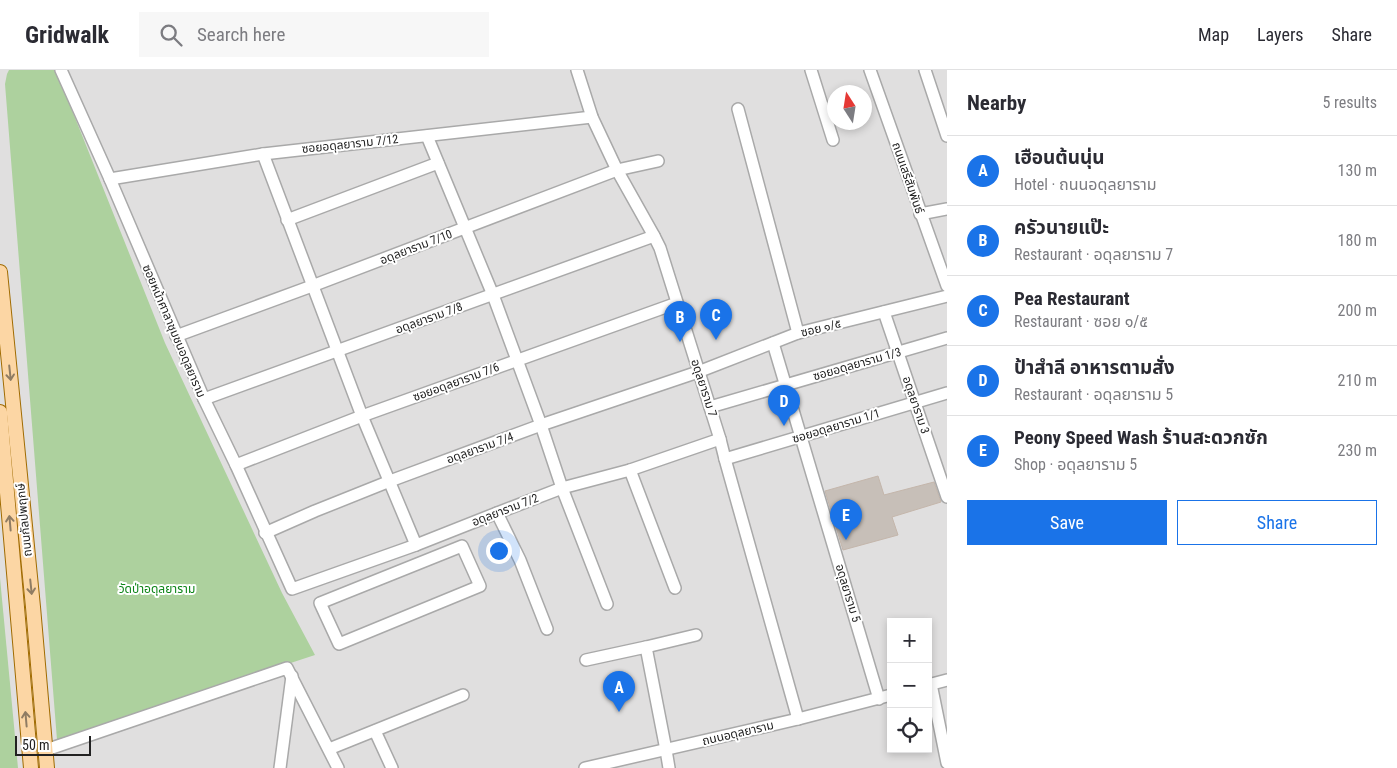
<!DOCTYPE html>
<html lang="en">
<head>
<meta charset="utf-8">
<style>
	:root { --surface:#fff; --page:#f7f7f7; --text:#2b2b33; --muted:#7c7c81; --line:#e1e1e2; --accent:#1a73e8 }
	body { margin:0; font-family:"Roboto Condensed","Noto Sans Thai",sans-serif; background:var(--page); color:var(--text) }
	.controls { position:absolute; right:15px; bottom:15px; display:grid; overflow:hidden; border-radius:0px; box-shadow:0 2px 8px #0003 }
	.controls button { width:45px; height:45px; display:grid; place-items:center; padding:0; border:0; border-bottom:1px solid var(--line); background:var(--surface); color:var(--text); font:25px sans-serif }
	.compass { position:absolute; left:827px; top:15px; width:45px; height:45px; border-radius:50%; background:var(--surface); box-shadow:0 2px 8px #0003; rotate:348deg }
	.scale { position:absolute; left:15px; bottom:12px; width:76px; box-sizing:border-box; padding-left:5px; border:2px solid #222; border-top:0; font-size:14px; line-height:18px; white-space:nowrap; color:#222; -webkit-text-stroke:4px #fff; paint-order:stroke }
	.you { position:absolute; left:498px; top:480px; width:18px; height:18px; margin:-12px; border:4px solid #fff; border-radius:50%; background:#1a73e8; box-shadow:0 0 0 8px #1a73e833 }
	.badge { display:grid; place-items:center; width:32px; height:32px; border-radius:50%; background:var(--accent); color:#fff; font-size:16px; font-weight:700 }
	.pin { position:absolute; translate:-50% -41px; filter:drop-shadow(0 1px 2px #0008) }
	.pin::after { content:''; position:absolute; top:26px; width:18px; height:15px; background:inherit; clip-path:polygon(0 0,100% 0,50% 100%) }
	.list { margin:0; padding:0; list-style:none }
	h2 { display:flex; justify-content:space-between; align-items:center; height:65px; margin:0; padding:0 20px; font-size:21px }
	h2 small { font-size:16px; font-weight:400; color:var(--muted) }
	.list li { display:grid; grid-template-columns:32px 1fr auto; gap:15px; align-items:center; box-sizing:border-box; height:70px; padding:0 20px; border-top:1px solid var(--line) }
	.list b { display:block; font-size:19px; white-space:nowrap }
	.list p { margin:0; font-size:16px; white-space:nowrap; color:var(--muted) }
	.list em { font-size:16px; font-style:normal; color:var(--muted) }
	.actions { display:flex; gap:10px; padding:15px 20px }
	.actions a { flex:1; padding:11px 0; border:1px solid var(--accent); border-radius:0px; text-align:center; font-size:18px; color:var(--accent) }
	.actions .main { background:var(--accent); color:#fff }
	.icon { flex:none; width:28px; height:28px; fill:none; stroke:currentColor; stroke-width:2; stroke-linecap:round; stroke-linejoin:round }
	.map { position:relative; flex:none; width:947px; height:698px; overflow:hidden }
	header { display:flex; align-items:center; gap:30px; box-sizing:border-box; height:70px; padding:0 25px; background:var(--surface); border-bottom:1px solid var(--line) }
	header strong { font-size:24px }
	nav { display:flex; gap:28px; margin-inline-start:auto; font-size:18px }
	.search { width:350px; height:45px; background:var(--page); display:flex; align-items:center; gap:12px; box-sizing:border-box; padding:0 18px; border-radius:0px; color:var(--muted); font-size:19px }
	main { display:flex }
	aside { flex:1; background:var(--surface) }
	.map>svg:first-child { display:block }
	.residential { fill:#e0dfdf; fill-rule:evenodd }
	.forest { fill:#add19e }
	.building { fill:#c7bfb8; stroke:#c4b6ab }
	.lines { fill:none; stroke-linecap:round; stroke-linejoin:round }
	.minor-casing { stroke:#a9a9a9; stroke-width:14 }
	.major-casing { stroke:#a06b00; stroke-width:16 }
	.minor { stroke:#fff; stroke-width:11 }
	.major { stroke:#fcd6a4; stroke-width:14 }
	.oneway { stroke:#8f7c63 }
	.labels { text-anchor:middle; stroke-width:4; stroke-linejoin:round; paint-order:stroke }
	.street-label { font-size:12px; fill:#222; stroke:#fff }
	.park-label { font-size:12px; fill:#0c8416; stroke:#fff }
</style>
</head>
<body>
<header>
<strong>Gridwalk</strong>
<div class="search"><svg class="icon" aria-label="search" viewBox="0 0 24 24"><circle cx="10" cy="10" r="6"/><path d="M15 15l6 6"/></svg>Search here</div>
<nav><a>Map</a><a>Layers</a><a>Share</a></nav>
</header>
<main>
<div class="map">
<svg width="947" height="698" viewBox="0 0 947 698">
	<rect width="100%" height="100%" fill="#f2efe9"/>
	<path class="residential" d="M0,0H947V698H7L0,631ZM834,22H864V52H834ZM891,552H928V679H891Z"/>
	<g class="forest">
		<path d="M9,0H56L165,273L282,523L315,585L57,670L5,14L7,4Z"/>
		<path d="M0,508L18,698H0Z"/>
	</g>
	<path class="building" d="M878,406L884,425L934,412L941,432L892,447L898,465L843,480L825,421Z"/>
	<g class="lines">
		<defs>
			<g id="minor">
				<path d="M61,0L110,109L204,329L236,395L292,519L416,475L497,443L562,418L630,400L720,369"/>
				<path d="M577,0L592,47L617,100L654,166L660,178L720,369L725,389L798,649"/>
				<path d="M811,0L833,70"/>
				<path d="M870,0L947,216"/>
				<path d="M925,0L947,66"/>
				<path d="M738,39L798,263"/>
				<path d="M427,66L493,225L541,355L562,418L607,534"/>
				<path d="M263,84L362,346L416,475"/>
				<path d="M110,109L263,84L592,47"/>
				<path d="M920,144L947,139"/>
				<path d="M287,150L438,93"/>
				<path d="M884,242L947,427"/>
				<path d="M176,266L312,216L617,100L658,91"/>
				<path d="M773,273L879,629"/>
				<path d="M204,329L654,166"/>
				<path d="M710,337L947,268"/>
				<path d="M725,389L947,323"/>
				<path d="M236,395L362,346L677,233"/>
				<path d="M630,400L675,518"/>
				<path d="M497,443L520,490L547,559"/>
				<path d="M265,463L315,441L390,411L541,355L698,302L798,263L947,226"/>
				<path d="M462,476L480,516L339,574L320,533Z"/>
				<path d="M646,577L696,565"/>
				<path d="M586,590L646,577L666,680L669,698"/>
				<path d="M931,614L947,693"/>
				<path d="M928,615L947,610"/>
				<path d="M375,661L392,698"/>
				<path d="M329,679L463,625"/>
				<path d="M46,680L287,598L338,698"/>
				<path d="M280,698L292,606"/>
				<path d="M585,698L798,649L891,625"/>
			</g>
			<g id="major">
				<path d="M0,202L33,537L47,698"/>
				<path d="M0,342L31,698"/>
			</g>
		</defs>
		<use href="#minor" class="minor-casing"/>
		<use href="#major" class="major-casing"/>
		<use href="#minor" class="minor"/>
		<use href="#major" class="major"/>
	</g>
	<defs><path id="oneway-shaft" d="M-6 0H5M1.5-3L5.5 0L1.5 3" fill="none" stroke-width="1.6" stroke-linecap="round" stroke-linejoin="round" transform="scale(1.25)"/></defs>
	<g class="oneway">
		<use href="#oneway-shaft" transform="translate(10 303) rotate(84)"/>
		<use href="#oneway-shaft" transform="translate(10 453) rotate(-95)"/>
		<use href="#oneway-shaft" transform="translate(31 517) rotate(84)"/>
		<use href="#oneway-shaft" transform="translate(26 649) rotate(-95)"/>
	</g>
	<g class="labels">
		<g class="street-label">
			<text transform="translate(350 74) rotate(-6)" y="4">ซอยอดุลยาราม 7/12</text>
			<text transform="translate(908 108) rotate(71)" y="4">ถนนเสรีสัมพันธ์</text>
			<text transform="translate(416 177) rotate(-21)" y="4">อดุลยาราม 7/10</text>
			<text transform="translate(429 248) rotate(-20)" y="4">อดุลยาราม 7/8</text>
			<text transform="translate(821 258) rotate(-14)" y="4">ซอย ๑/๕</text>
			<text transform="translate(174 261) rotate(67)" y="4">ซอยหน้าศาลาชุมชนอดุลยาราม</text>
			<text transform="translate(857 294) rotate(-16)" y="4">ซอยอดุลยาราม 1/3</text>
			<text transform="translate(456 312) rotate(-20)" y="4">ซอยอดุลยาราม 7/6</text>
			<text transform="translate(704 318) rotate(72)" y="4">อดุลยาราม 7</text>
			<text transform="translate(916 335) rotate(71)" y="4">อดุลยาราม 3</text>
			<text transform="translate(836 356) rotate(-17)" y="4">ซอยอดุลยาราม 1/1</text>
			<text transform="translate(480 378) rotate(-20)" y="4">อดุลยาราม 7/4</text>
			<text transform="translate(505 440) rotate(-21)" y="4">อดุลยาราม 7/2</text>
			<text transform="translate(24 450) rotate(-96)" y="4">ถนนกัลปพฤกษ์</text>
			<text transform="translate(848 523) rotate(73)" y="4">อดุลยาราม 5</text>
			<text transform="translate(738 663) rotate(-13)" y="4">ถนนอดุลยาราม</text>
		</g>
		<g class="park-label">
			<text x="157" y="523">วัดป่าอดุลยาราม</text>
		</g>
	</g>
</svg>
<div class="controls">
<button>+</button>
<button>−</button>
<button><svg class="icon" aria-label="locate" viewBox="0 0 24 24"><circle cx="12" cy="12" r="6"/><path d="M12 2v4M12 18v4M2 12h4M18 12h4"/></svg></button>
</div>
<svg class="compass" viewBox="-18 -18 36 36"><path d="M0-13l5 13h-10z" fill="#e53935"/><path d="M0 13l5-13h-10z" fill="#7c7c81"/></svg>
<div class="scale">50 m</div>
<div class="you"></div>
<div class="pin badge" style="left:619px;top:642px">A</div>
<div class="pin badge" style="left:680px;top:272px">B</div>
<div class="pin badge" style="left:716px;top:270px">C</div>
<div class="pin badge" style="left:784px;top:356px">D</div>
<div class="pin badge" style="left:846px;top:470px">E</div>
</div>
<aside>
<h2>Nearby<small>5 results</small></h2>
<ul class="list">
<li><span class="badge">A</span><div><b>เฮือนต้นนุ่น</b><p>Hotel · ถนนอดุลยาราม</p></div><em>130 m</em></li>
<li><span class="badge">B</span><div><b>ครัวนายแป๊ะ</b><p>Restaurant · อดุลยาราม 7</p></div><em>180 m</em></li>
<li><span class="badge">C</span><div><b>Pea Restaurant</b><p>Restaurant · ซอย ๑/๕</p></div><em>200 m</em></li>
<li><span class="badge">D</span><div><b>ป้าสำลี อาหารตามสั่ง</b><p>Restaurant · อดุลยาราม 5</p></div><em>210 m</em></li>
<li><span class="badge">E</span><div><b>Peony Speed Wash ร้านสะดวกซัก</b><p>Shop · อดุลยาราม 5</p></div><em>230 m</em></li>
</ul>
<div class="actions"><a class="main">Save</a><a>Share</a></div>
</aside>
</main>
</body>
</html>
